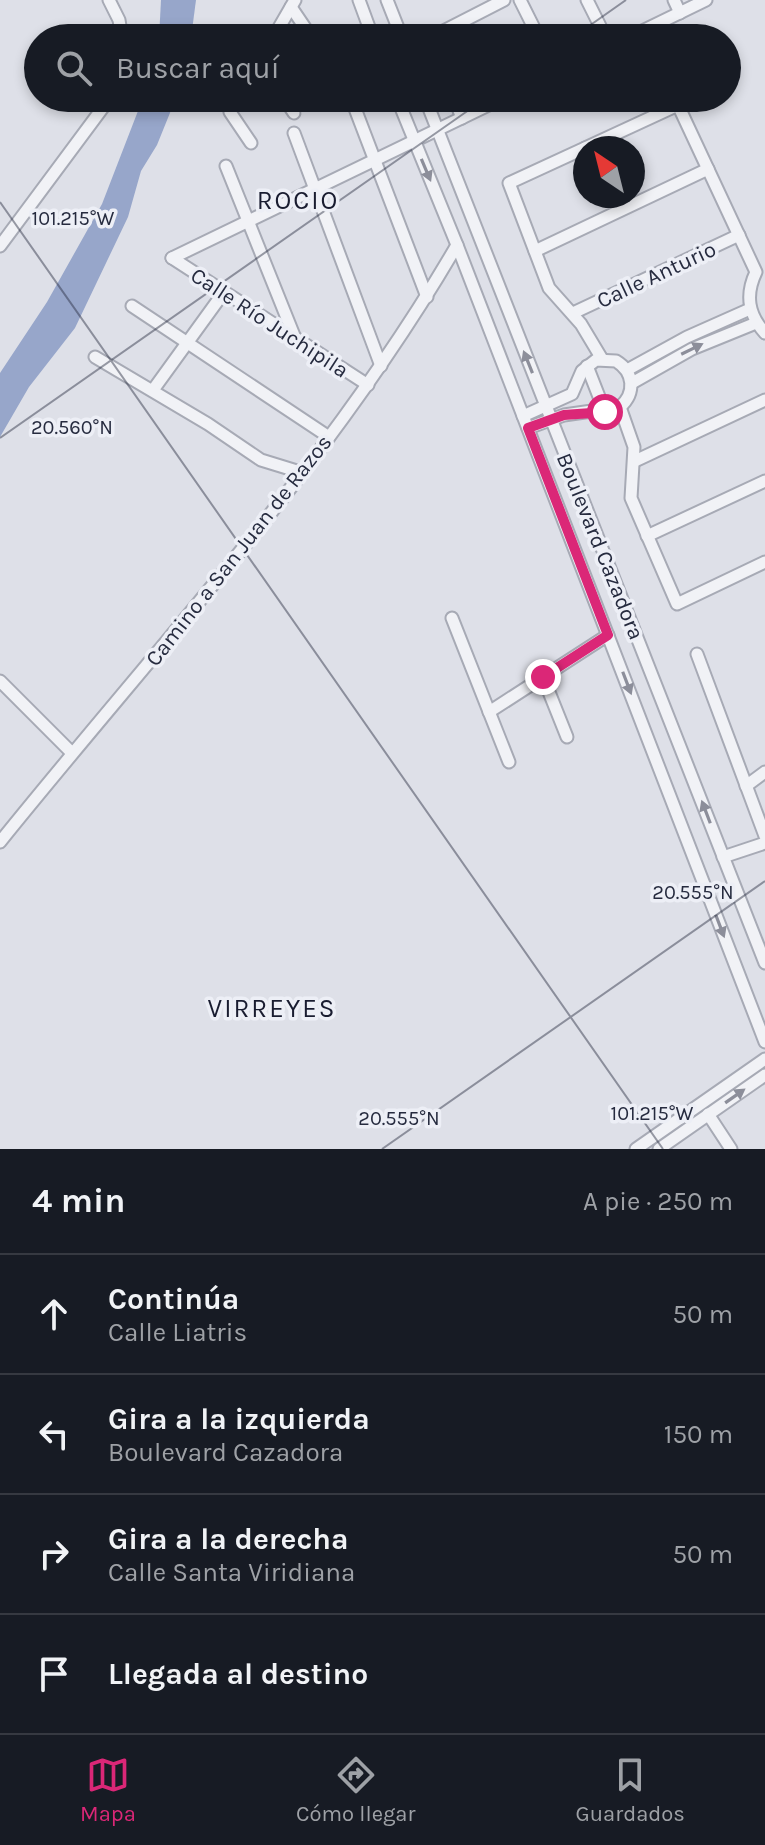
<!DOCTYPE html>
<html lang="es">
<head>
<meta charset="utf-8">
<style>
	:root { --surface:#171b24; --page:#242831; --text:#f1f3f6; --muted:#9ea1a6; --line:#363941; --accent:#db2777 }
	body { margin:0; font-family:Karla,sans-serif; background:var(--page); color:var(--text) }
	.compass { position:absolute; left:573px; top:136px; width:72px; height:72px; border-radius:50%; background:var(--surface); box-shadow:0 4px 12px #0003; rotate:325deg }
	.stop { position:absolute; width:24px; height:24px; margin:-18px; border:6px solid #db2777; border-radius:50%; background:#fff }
	.stop.end { background:#db2777; border-color:#fff; box-shadow:0 2px 8px #0008 }
	.list { margin:0; padding:0; list-style:none }
	h2 { display:flex; justify-content:space-between; align-items:center; height:104px; margin:0; padding:0 32px; font-size:34px }
	h2 small { font-size:26px; font-weight:400; color:var(--muted) }
	.list li { display:grid; grid-template-columns:52px 1fr auto; gap:24px; align-items:center; box-sizing:border-box; height:120px; padding:0 32px; border-top:2px solid var(--line) }
	.list b { display:block; font-size:30px; white-space:nowrap }
	.list p { margin:0; font-size:26px; white-space:nowrap; color:var(--muted) }
	.list em { font-size:26px; font-style:normal; color:var(--muted) }
	.icon { flex:none; width:44px; height:44px; fill:none; stroke:currentColor; stroke-width:2; stroke-linecap:round; stroke-linejoin:round }
	.map { position:relative; flex:none; width:765px; height:1149px; overflow:hidden }
	.search { position:absolute; background:var(--surface); box-shadow:0 4px 12px #0003; left:24px; right:24px; top:24px; height:88px; display:flex; align-items:center; gap:20px; box-sizing:border-box; padding:0 28px; border-radius:44px; color:var(--muted); font-size:30px }
	.sheet { height:584px; background:var(--surface) }
	nav { display:flex; justify-content:space-around; align-items:center; box-sizing:border-box; height:112px; border-top:2px solid var(--line); background:var(--surface); font-size:22px; color:var(--muted) }
	nav a { display:grid; justify-items:center; gap:4px }
	nav .on { color:var(--accent) }
	.map>svg:first-child { display:block }
	.water { fill:#97a6ca }
	.lines { fill:none; stroke-linecap:round; stroke-linejoin:round }
	.minor-casing { stroke:#a7aab5; stroke-width:15 }
	.minor { stroke:#f1f2f6; stroke-width:11 }
	.oneway { fill:#8c8e9a }
	.route { stroke:#db2777; stroke-width:10 }
	.ticks { fill:none; stroke:#262b3f; stroke-width:2; stroke-opacity:0.45 }
	.labels { text-anchor:middle; stroke-width:7; stroke-linejoin:round; paint-order:stroke }
	.street-label { font-size:22px; fill:#262b3f; stroke:#edeff6 }
	.quarter-label { font-size:26px; letter-spacing:2px; fill:#191c30; stroke:#edeff6 }
	.ticks-label { font-size:20px; text-anchor:middle; fill:#262b3f; stroke:#edeff6; stroke-width:7; stroke-linejoin:round; paint-order:stroke }
</style>
</head>
<body>
<div class="map">
<svg width="765" height="1149" viewBox="0 0 765 1149">
	<rect width="100%" height="100%" fill="#dee0e8"/>
	<g class="water">
		<path d="M161,0H196L191,38H159Z"/>
		<path d="M143,98H176L157,145L141,171L128,217L75,328L29,387L0,437V373L47,302L102,204Z"/>
	</g>
	<g class="lines">
		<defs>
			<g id="minor">
				<path d="M109,0L119,20L122,38"/>
				<path d="M359,0L373,38"/>
				<path d="M387,0L402,38"/>
				<path d="M520,0L539,38"/>
				<path d="M587,0L606,38"/>
				<path d="M674,0L680,13"/>
				<path d="M291,7L312,38"/>
				<path d="M273,38L295,0"/>
				<path d="M430,38L504,0"/>
				<path d="M628,38L706,0"/>
				<path d="M238,98L230,112L251,143"/>
				<path d="M284,98L294,113"/>
				<path d="M351,98L427,297"/>
				<path d="M397,98L457,245L765,1042"/>
				<path d="M425,98L765,963"/>
				<path d="M454,98L462,118"/>
				<path d="M294,133L381,366"/>
				<path d="M585,148L678,105L756,272C745,295 748,314 765,333"/>
				<path d="M585,148L509,183L549,288L581,324L602,359"/>
				<path d="M226,166L295,338"/>
				<path d="M0,246L110,98"/>
				<path d="M535,251L708,169"/>
				<path d="M172,258L503,98"/>
				<path d="M172,258L368,385"/>
				<path d="M132,306L329,437"/>
				<path d="M573,313L739,235"/>
				<path d="M95,357L208,424L261,460L300,472"/>
				<path d="M587,366L605,412"/>
				<path d="M627,370L687,337L750,309"/>
				<path d="M632,383L692,349L756,323"/>
				<path d="M153,390L224,292"/>
				<path d="M620,407L634,447L631,498L677,604L765,562"/>
				<path d="M523,416L572,394L582,371L596,360L616,361C634,372 636,393 620,407L564,415L528,428"/>
				<path d="M635,461L765,400"/>
				<path d="M647,536L765,481"/>
				<path d="M452,618L509,762"/>
				<path d="M697,654L765,836"/>
				<path d="M543,677L567,737"/>
				<path d="M0,681L72,753"/>
				<path d="M489,712L608,635"/>
				<path d="M746,786L765,772"/>
				<path d="M0,842C157,647 331,462 457,245"/>
				<path d="M723,857L765,843"/>
				<path d="M708,1114L731,1149"/>
				<path d="M636,1149L765,1059"/>
				<path d="M659,1149L765,1075"/>
			</g>
		</defs>
		<use href="#minor" class="minor-casing"/>
		<use href="#minor" class="minor"/>
	</g>
	<defs><path id="oneway-solid" d="M-6-.8H1V-3.2L6.5 0L1 3.2V.8H-6Z" transform="scale(2)"/></defs>
	<g class="oneway">
		<use href="#oneway-solid" transform="translate(426 170) rotate(67)"/>
		<use href="#oneway-solid" transform="translate(692 349) rotate(-26)"/>
		<use href="#oneway-solid" transform="translate(528 362) rotate(-112)"/>
		<use href="#oneway-solid" transform="translate(627 683) rotate(69)"/>
		<use href="#oneway-solid" transform="translate(706 812) rotate(-111)"/>
		<use href="#oneway-solid" transform="translate(720 926) rotate(69)"/>
		<use href="#oneway-solid" transform="translate(735 1096) rotate(-35)"/>
	</g>
	<g class="lines">
		<path class="route" d="M543,677L608,635L528,428L564,415L605,412"/>
	</g>
	<path class="ticks" d="M572,38L626,0M0,202L663,1149M0,438L486,98M382,1149L765,881"/>
	<g class="labels">
		<g class="street-label">
			<text transform="translate(656 274) rotate(-25)" y="8">Calle Anturio</text>
			<text transform="translate(270 322) rotate(33)" y="8">Calle Río Juchipila</text>
			<text transform="translate(601 546) rotate(68)" y="8">Boulevard Cazadora</text>
			<text transform="translate(238 550) rotate(-52)" y="8">Camino a San Juan de Razos</text>
		</g>
		<g class="quarter-label">
			<text x="298" y="209">ROCIO</text>
			<text x="272" y="1017">VIRREYES</text>
		</g>
	</g>
	<g class="ticks-label">
		<text x="73" y="225">101.215°W</text>
		<text x="72" y="434">20.560°N</text>
		<text x="693" y="899">20.555°N</text>
		<text x="652" y="1120">101.215°W</text>
		<text x="399" y="1125">20.555°N</text>
	</g>
</svg>
<svg class="compass" viewBox="-18 -18 36 36"><path d="M0-13l5 13h-10z" fill="#e53935"/><path d="M0 13l5-13h-10z" fill="#9ea1a6"/></svg>
<div class="stop" style="left:605px;top:412px"></div>
<div class="stop end" style="left:543px;top:677px"></div>
<div class="search"><svg class="icon" aria-label="search" viewBox="0 0 24 24"><circle cx="10" cy="10" r="6"/><path d="M15 15l6 6"/></svg>Buscar aquí</div>
</div>
<section class="sheet">
<h2>4 min<small>A pie · 250 m</small></h2>
<ul class="list">
<li><svg class="icon" aria-label="ahead" viewBox="0 0 24 24"><path d="M12 20V5M6 11l6-6 6 6"/></svg><div><b>Continúa</b><p>Calle Liatris</p></div><em>50 m</em></li>
<li><svg class="icon" aria-label="left" viewBox="0 0 24 24"><path d="M17 20v-9H6M10 6l-5 5 5 5"/></svg><div><b>Gira a la izquierda</b><p>Boulevard Cazadora</p></div><em>150 m</em></li>
<li><svg class="icon" aria-label="right" viewBox="0 0 24 24"><path d="M7 20v-9h11M14 6l5 5-5 5"/></svg><div><b>Gira a la derecha</b><p>Calle Santa Viridiana</p></div><em>50 m</em></li>
<li><svg class="icon" aria-label="arrive" viewBox="0 0 24 24"><path d="M6 21V4h12l-3 4 3 4H6"/></svg><div><b>Llegada al destino</b></div></li>
</ul>
</section>
<nav>
<a class="on"><svg class="icon" aria-label="map" viewBox="0 0 24 24"><path d="M3 6l6-2 6 2 6-2v14l-6 2-6-2-6 2zM9 4v14M15 6v14"/></svg>Mapa</a>
<a><svg class="icon" aria-label="directions" viewBox="0 0 24 24"><path d="M12 3l9 9-9 9-9-9zM9 14v-3h6M13 9l2 2-2 2"/></svg>Cómo llegar</a>
<a><svg class="icon" aria-label="saved" viewBox="0 0 24 24"><path d="M7 4h10v16l-5-4-5 4z"/></svg>Guardados</a>
</nav>
</body>
</html>
